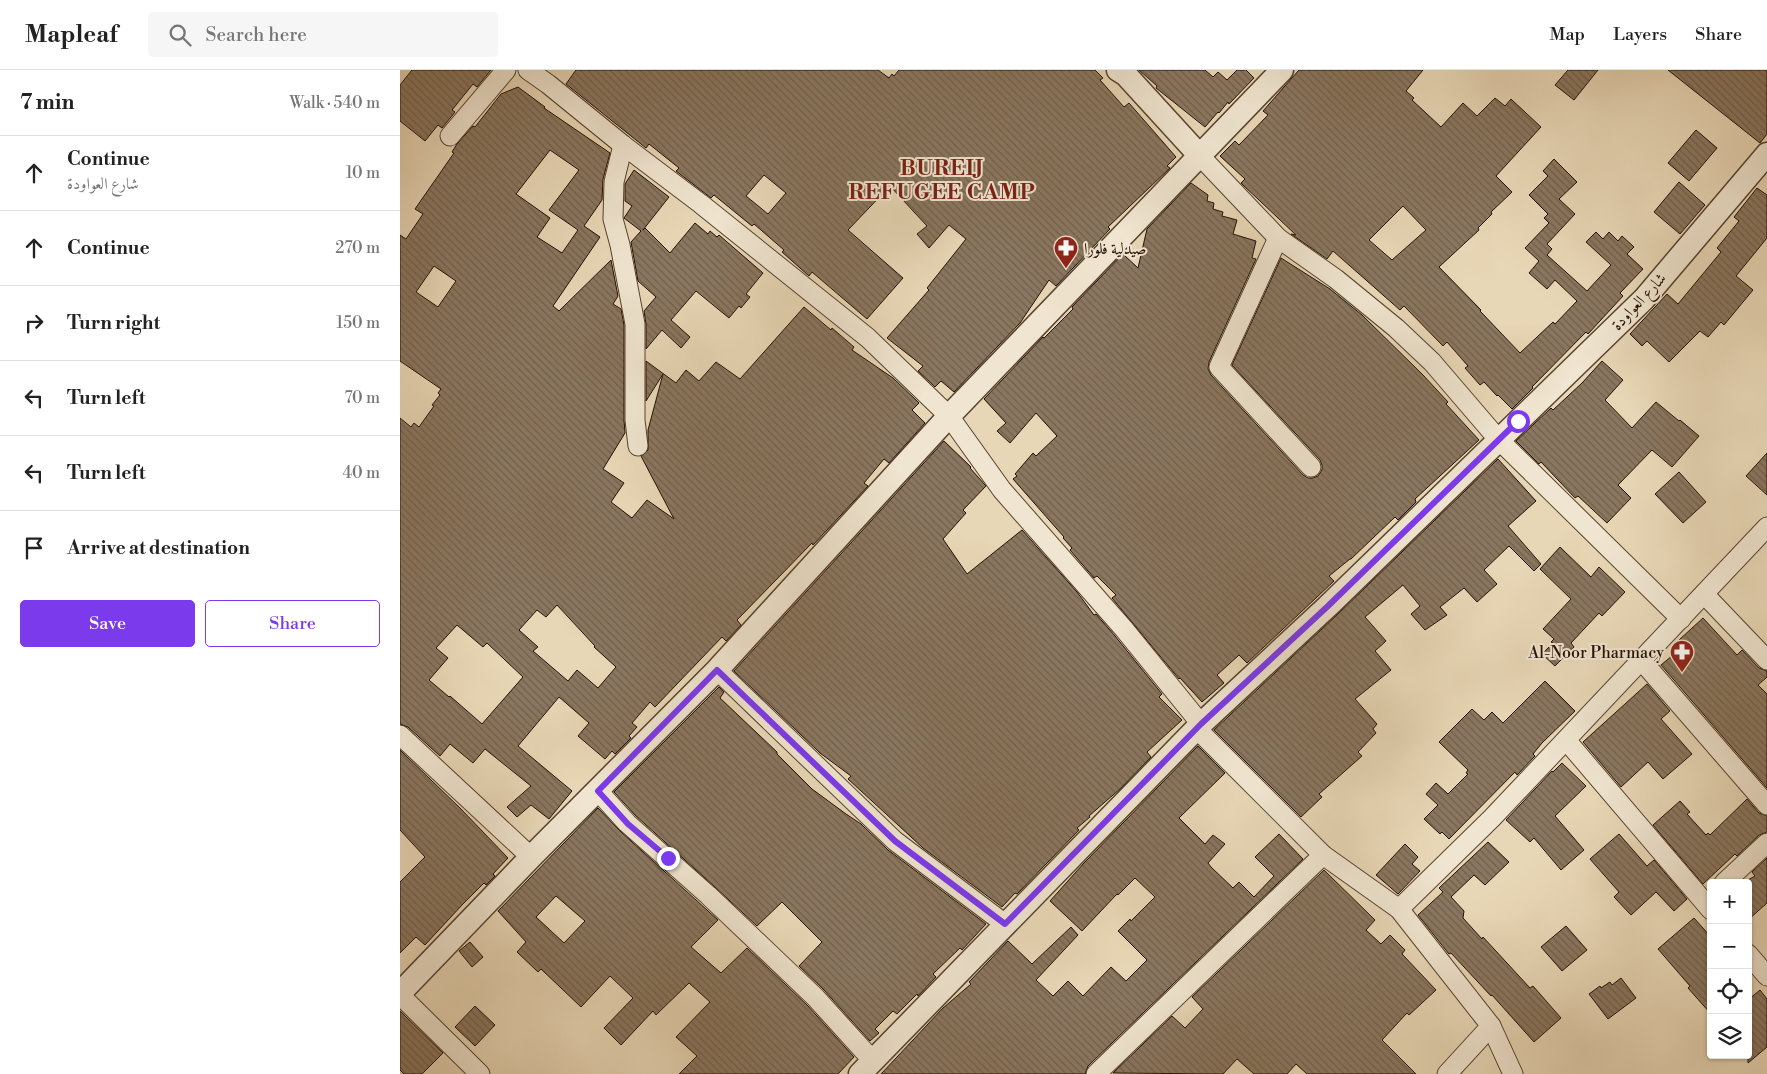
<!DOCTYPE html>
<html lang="en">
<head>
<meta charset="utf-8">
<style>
	:root { --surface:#fff; --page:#f6f6f6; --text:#222; --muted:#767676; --line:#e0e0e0; --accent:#7c3aed }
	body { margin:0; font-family:"Libre Bodoni",Amiri,serif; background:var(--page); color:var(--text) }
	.controls { position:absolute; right:15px; bottom:15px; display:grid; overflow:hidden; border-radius:5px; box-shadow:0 1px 4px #0004 }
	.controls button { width:45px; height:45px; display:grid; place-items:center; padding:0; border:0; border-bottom:1px solid var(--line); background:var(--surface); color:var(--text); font:25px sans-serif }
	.stop { position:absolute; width:15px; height:15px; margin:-11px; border:4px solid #7c3aed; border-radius:50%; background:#fff }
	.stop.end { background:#7c3aed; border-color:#fff; box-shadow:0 1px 5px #0008 }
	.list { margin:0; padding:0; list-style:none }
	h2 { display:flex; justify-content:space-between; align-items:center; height:65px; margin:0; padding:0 20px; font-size:21px }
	h2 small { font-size:16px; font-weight:400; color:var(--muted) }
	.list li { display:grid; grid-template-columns:32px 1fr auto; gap:15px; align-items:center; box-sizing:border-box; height:75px; padding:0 20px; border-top:1px solid var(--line) }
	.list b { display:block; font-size:19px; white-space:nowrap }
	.list p { margin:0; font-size:16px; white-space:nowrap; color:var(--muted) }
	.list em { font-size:16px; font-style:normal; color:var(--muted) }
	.actions { display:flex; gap:10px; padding:15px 20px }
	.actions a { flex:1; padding:11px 0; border:1px solid var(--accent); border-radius:5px; text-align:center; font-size:18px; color:var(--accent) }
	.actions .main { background:var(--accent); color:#fff }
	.icon { flex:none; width:28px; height:28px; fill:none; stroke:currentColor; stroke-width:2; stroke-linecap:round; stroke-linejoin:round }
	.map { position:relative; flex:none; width:1367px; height:1004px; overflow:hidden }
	header { display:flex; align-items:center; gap:30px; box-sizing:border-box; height:70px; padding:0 25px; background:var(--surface); border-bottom:1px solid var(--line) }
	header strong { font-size:24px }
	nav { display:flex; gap:28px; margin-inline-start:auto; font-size:18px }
	.search { width:350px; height:45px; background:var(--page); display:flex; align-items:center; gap:12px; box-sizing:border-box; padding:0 18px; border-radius:5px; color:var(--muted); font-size:19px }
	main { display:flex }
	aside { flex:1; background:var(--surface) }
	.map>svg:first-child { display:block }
	.building { fill:url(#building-back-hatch); stroke:#251002; fill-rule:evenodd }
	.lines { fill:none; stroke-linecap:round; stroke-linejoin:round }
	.minor-casing { stroke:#56422f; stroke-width:21 }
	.tertiary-casing { stroke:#56422f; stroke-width:25 }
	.minor { stroke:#f0e5d0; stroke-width:19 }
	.tertiary { stroke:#f0e5d0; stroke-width:22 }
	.route { stroke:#7c3aed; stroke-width:6 }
	.labels { text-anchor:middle; stroke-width:4; stroke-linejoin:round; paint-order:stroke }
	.poi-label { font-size:16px; fill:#251002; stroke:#f0e5d0; text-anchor:start }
	.street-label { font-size:16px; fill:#251002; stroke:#f0e5d0 }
	.district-label { font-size:21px; font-weight:bold; letter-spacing:1px; fill:#7a1f14; stroke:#f0e5d0 }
</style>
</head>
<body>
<header>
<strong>Mapleaf</strong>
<div class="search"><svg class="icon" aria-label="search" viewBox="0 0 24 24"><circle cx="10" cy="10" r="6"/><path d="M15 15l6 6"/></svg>Search here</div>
<nav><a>Map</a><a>Layers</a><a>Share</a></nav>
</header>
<main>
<aside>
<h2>7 min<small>Walk · 540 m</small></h2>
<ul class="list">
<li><svg class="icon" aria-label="ahead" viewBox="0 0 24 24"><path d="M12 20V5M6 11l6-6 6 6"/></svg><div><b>Continue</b><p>شارع العواودة</p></div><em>10 m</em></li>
<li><svg class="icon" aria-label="ahead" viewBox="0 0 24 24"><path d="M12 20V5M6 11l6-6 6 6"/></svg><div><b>Continue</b></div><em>270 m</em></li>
<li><svg class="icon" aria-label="right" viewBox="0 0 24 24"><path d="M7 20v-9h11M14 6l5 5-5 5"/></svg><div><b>Turn right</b></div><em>150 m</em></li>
<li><svg class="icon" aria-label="left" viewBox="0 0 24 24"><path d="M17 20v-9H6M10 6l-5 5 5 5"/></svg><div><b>Turn left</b></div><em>70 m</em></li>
<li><svg class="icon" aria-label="left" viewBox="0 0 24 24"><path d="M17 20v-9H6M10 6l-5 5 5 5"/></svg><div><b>Turn left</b></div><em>40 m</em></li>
<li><svg class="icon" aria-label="arrive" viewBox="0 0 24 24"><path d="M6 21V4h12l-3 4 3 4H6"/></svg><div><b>Arrive at destination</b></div></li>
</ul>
<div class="actions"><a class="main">Save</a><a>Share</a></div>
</aside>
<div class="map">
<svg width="1367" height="1004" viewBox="0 0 1367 1004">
	<defs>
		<pattern id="building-back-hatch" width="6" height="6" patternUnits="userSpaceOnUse" patternTransform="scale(1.25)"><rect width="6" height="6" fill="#8a7760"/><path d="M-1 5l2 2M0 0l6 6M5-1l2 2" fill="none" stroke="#71604d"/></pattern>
	</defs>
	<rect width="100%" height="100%" fill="#e8d7b6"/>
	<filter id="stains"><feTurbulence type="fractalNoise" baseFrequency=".004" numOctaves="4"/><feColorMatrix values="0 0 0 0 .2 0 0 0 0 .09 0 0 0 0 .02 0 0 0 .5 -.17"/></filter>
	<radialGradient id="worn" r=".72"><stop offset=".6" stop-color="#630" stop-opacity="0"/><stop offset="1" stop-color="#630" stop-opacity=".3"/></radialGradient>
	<g class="building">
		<path d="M12,0H91L77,17L73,14L52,40L55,42L42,58L38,55L25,71L0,51V15Z"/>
		<path d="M176,0H478L489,8L492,4L494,6L499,0H695L703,8L700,10L724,37L729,33L776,87L767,96L770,98L708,157L710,159L656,216L649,210L620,253L554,322L541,311L535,317L518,301L523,296L487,268L529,220L527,218L566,169L549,155L529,178L517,164L527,156L490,116L448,160L503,208L467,249L412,202L409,206L382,182L384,180L354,154L352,156L314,125L311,128L276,101L279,98L249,74L246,78L166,14ZM364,105L386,123L368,144L346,126Z"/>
		<path d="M739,0H805L813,7L818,2L827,10L837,0H846L854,8L829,34L828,32L819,43L818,42L805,57L756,18L757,16Z"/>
		<path d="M899,0H1023L1006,21L1014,28L1012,30L1041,57L1063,33L1077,46L1095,28L1105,36L1111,29L1141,57L1096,106L1112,122L1091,142L1092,144L1078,158L1079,160L1039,197L1081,240L1080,241L1120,283L1153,252L1155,254L1177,231L1155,210L1147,219L1129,203L1139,191L1125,178L1149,153L1144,148L1148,144L1129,125L1148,106L1143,101L1154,89L1177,112L1159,129L1175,144L1147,174L1152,179L1147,185L1187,221L1211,195L1186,172L1196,162L1203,169L1209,162L1218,171L1222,166L1234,177L1227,184L1243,199L1220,223L1223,226L1188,264L1186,262L1132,317L1133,318L1112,339L1098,325L1097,326L1084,312L1080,315L1065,298L1068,296L1047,272L1043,276L1004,236L1000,240L933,181L927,189L891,164L896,165L843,115L841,113L845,109L820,86L835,71L839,75L868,45L863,41ZM1003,136L1026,160L992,190L969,170Z"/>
		<path d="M1168,0H1198L1174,30L1155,15Z"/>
		<path d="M1268,0H1367V64L1360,73Z"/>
		<path d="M118,17L145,37L144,38L210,83L203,109L202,130L184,156L200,167L153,236L159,241L211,190L218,226L213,234L221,239L224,255V350L225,363L203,399L224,413L211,432L232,448L247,430L274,449L241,386L248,380V360L263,304L246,331V291L276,313L286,300L299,311L316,292L340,309L404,237L431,260L432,258L454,277L452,280L493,308L519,333L512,340L525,353L489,393L484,389L464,413L468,416L413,475L412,473L337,550L341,555L326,571L322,567L255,637L250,632L232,653L237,657L229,666L231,668L215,684L212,681L205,689L178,666L189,653L159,627L118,676L172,721L149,749L131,735L117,747L107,737L131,716L85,679L73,693L50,674L40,686L8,657L0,654V348L11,357L14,353L19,357L34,336L32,335L40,325L38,323L41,319L0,291V165L6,169L23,144L15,139L54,83L52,82L57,74L73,56L75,57L101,24ZM150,80L179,100L149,140L178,160L162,183L137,167L150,148L116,124ZM34,196L56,211L38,237L16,222ZM157,535L195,576L194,577L216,597L198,618L177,600L168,611L133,581L138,577L119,560L137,540L146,547ZM57,555L83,577L87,573L123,607L82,654L50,626L49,627L29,610L48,588L36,578Z"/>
		<path d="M1296,60L1317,78L1289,111L1268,93Z"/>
		<path d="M234,100L269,127L243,160L245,158L270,183L295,153L308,164L310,161L317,167L319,165L363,203L346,224L350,227L341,238L339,236L329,248L296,221L271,250L290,267L281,278L262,260L246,279V254L244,241L256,227L238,211L231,172L241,161L224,148L232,136L225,131V114Z"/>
		<path d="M1279,112L1305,135L1280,164L1254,142Z"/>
		<path d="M791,113L808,125L807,131L814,133L813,139L823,142L822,146L837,150L833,164L856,171L852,188L856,189L809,292L808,299L811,305L903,405L908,408H913L918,406L922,400V395L920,390L832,295L881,188L930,219L962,245L1023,305L1048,332L1046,334L1079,370L1015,429L1016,432L998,450L995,447L951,489H950L929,506L934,511L847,593L839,585L817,605L824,613L802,632L780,608L779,609L712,528L716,525L697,506L694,508L670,480L672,478L663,468L664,467L613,409L617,406L615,404L633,383L636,386L657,366L636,343L610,373L597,361L606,353L584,329L643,267L644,268L673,239L672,237L723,184L738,198L747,159Z"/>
		<path d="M1357,118L1367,125V168L1336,206L1353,220L1324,255L1321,252L1308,267L1300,261L1269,292L1247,271L1242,276L1230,264L1267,224L1278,234L1321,182L1317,178L1339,151L1334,147Z"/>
		<path d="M1202,291L1223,310L1205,330L1232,358L1256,332L1279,351L1280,350L1299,366L1272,397L1252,380L1218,415L1231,428L1207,453L1178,426L1175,428L1141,392L1139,394L1116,371L1151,338L1153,340L1182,313Z"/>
		<path d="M544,371L571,397L570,398L586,416L563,440L566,443L543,469L567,504L622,460L677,522L694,545L696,544L715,566L762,624L759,627L782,650L747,682L751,687L721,718L689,746L690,747L677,758L679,760L617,824L615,823L602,837L523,778L448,709L451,706L420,683L334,601Z"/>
		<path d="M1367,383V425L1346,406Z"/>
		<path d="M1098,389L1136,431L1108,456L1141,494L1134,501L1109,476L1084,500L1097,514L1077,532L1064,518L1040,537L1047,545L1025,560L1011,544L1020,536L1003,515L965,547L986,571L975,581L991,600L955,629L977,654L973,659L976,663L958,682L962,686L919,724L922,727L901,747L814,660L937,545Z"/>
		<path d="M1279,402L1306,432L1283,453L1255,424Z"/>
		<path d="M1160,477L1191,507L1199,497L1225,522L1202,546L1199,543L1171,573L1174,577L1155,596L1142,584L1153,573L1151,572L1154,569L1143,559L1171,529L1140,499Z"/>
		<path d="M1303,548L1337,585L1342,580L1359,598L1367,601V607L1358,615L1367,624V718L1261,595L1284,576L1279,570Z"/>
		<path d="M1145,611L1175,641L1142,673L1133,684L1135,686L1117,705L1115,702L1049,769L1042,762L1040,764L1024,749L1038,735L1026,724L1036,713L1048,724L1068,704L1066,703L1068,700L1039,672L1072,639L1084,650L1092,642L1103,653Z"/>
		<path d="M1247,614L1270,641L1261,649L1292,684L1263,709L1248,692L1221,717L1183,672Z"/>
		<path d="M319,617L324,622L320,628L377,682V684L412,719L446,744L461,754L488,780L586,854L562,880L560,878L533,904L536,907L518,926L517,924L497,944L493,941L475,959L479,963L470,971L423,919L399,896L422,872L382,832L357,856L315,817L235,745L214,722Z"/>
		<path d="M798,676L825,703L779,748L805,774L813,765L825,774L808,793L811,797L833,818L839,812L854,827L874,806L855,787L879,764L903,789L688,996L685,1004H481L543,938L571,914L569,912L608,871L632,894L671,857L678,865L636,910L653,926L668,911L683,926L711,897L726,911L747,890L718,861L730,849L731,851L755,827L735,808L718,825L717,824L682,861L650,831L684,793Z"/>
		<path d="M0,680L60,738L108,788L93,804L95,806L86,815L84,813L62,835L25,875L16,867L0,883V812L25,787L0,760Z"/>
		<path d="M1162,693L1186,716L1155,746L1184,780L1161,800L1134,768L1130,772L1106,750L1152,701L1153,702Z"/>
		<path d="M1347,729L1359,743L1367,746V762L1359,765L1337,786L1335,784L1303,814L1253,755L1280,731L1290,742L1287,744L1306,765L1308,763L1310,765Z"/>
		<path d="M198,738L220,761L318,850L291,877L321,903L347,878L407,935L454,987L438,1004H279L297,986L276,967L310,932L289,913L256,945L253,941L221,975L204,958L233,928L210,906L181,937L141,899L138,902L117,882L126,872L98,841ZM156,826L185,851L164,873L136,847Z"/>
		<path d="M1219,764L1247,796L1254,790L1287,829L1274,841L1256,822L1231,845L1214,827L1219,822L1190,789Z"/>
		<path d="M1088,772L1109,792L1085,815L1074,805L1051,827L1064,841L1063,848L1082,869L1083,867L1130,918L1133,916L1161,948L1134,972L1092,925L1091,926L1051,883L1049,884L1018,845L1043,822L1039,818Z"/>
		<path d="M1005,774L1018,787L1012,794L1020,801L998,824L976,805Z"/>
		<path d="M1367,788V833L1348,850V810L1355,806L1352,802Z"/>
		<path d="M924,800L975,850L966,860L981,874L990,865L1005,880L1002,884L1036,920L1009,945L1007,943L982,970L1016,1004H907L896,994L887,1004H854L837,989L823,1004L713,1003L772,946L785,958L803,939L792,927Z"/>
		<path d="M1294,848L1311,867V944L1288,918L1290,916L1258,879Z"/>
		<path d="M1166,856L1187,880L1162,901L1141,877Z"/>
		<path d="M70,872L83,887L72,897L59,881Z"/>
		<path d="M1221,908L1236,928L1208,949L1189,924L1200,916L1201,918L1210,912L1212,915Z"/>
		<path d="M1360,920L1367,929V977L1348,993V930Z"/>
		<path d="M75,936L95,955L75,976L55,957Z"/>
		<path d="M0,941L43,983L22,1004H4L0,1000Z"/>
	</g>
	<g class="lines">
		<defs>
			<g id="minor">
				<path d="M128,0L148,14L223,75L301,134L468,268L549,346L602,420L724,559L801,654L802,664L923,785L999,839L1091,956L1113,1004"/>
				<path d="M50,66L106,0"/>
				<path d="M223,75L214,112L213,149L220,175L235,254V350L238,376"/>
				<path d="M800,86L878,168L936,209L996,258L1032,292L1098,369L1281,549"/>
				<path d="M878,168L819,297L911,397"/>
				<path d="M1304,524L1367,590"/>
				<path d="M1242,591L1367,735"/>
				<path d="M317,600L495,771L605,854"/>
				<path d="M0,665L131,787"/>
				<path d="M1166,670L1311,840"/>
				<path d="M198,721L227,753L308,825L415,927L473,991"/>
				<path d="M1324,813L1367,773"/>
				<path d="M999,839L1092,748L1367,457"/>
				<path d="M1348,884L1367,906"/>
				<path d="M0,925L80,1004"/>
				<path d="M696,1004L923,785"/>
				<path d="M1047,1004L1091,956"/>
			</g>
			<g id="tertiary">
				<path d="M718,0L726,5L800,86"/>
				<path d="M0,923L131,787L317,600L549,346L882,0"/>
				<path d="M460,1004L801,654L928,536L1244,229L1367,84"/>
			</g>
		</defs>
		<use href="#minor" class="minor-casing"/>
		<use href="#tertiary" class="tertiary-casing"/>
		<use href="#minor" class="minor"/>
		<use href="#tertiary" class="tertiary"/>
	</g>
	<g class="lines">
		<path class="route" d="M268,788L228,754L198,721L317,600L495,771L605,854L801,654L928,536L1118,351"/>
	</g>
	<defs>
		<symbol id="pharmacy-pin" viewBox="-11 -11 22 30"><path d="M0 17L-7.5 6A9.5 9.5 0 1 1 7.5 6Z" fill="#8f2418" stroke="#f0e5d0"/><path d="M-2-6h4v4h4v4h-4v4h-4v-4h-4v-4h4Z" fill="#fff"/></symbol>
	</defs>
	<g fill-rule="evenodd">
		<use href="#pharmacy-pin" x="652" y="164" width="28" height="38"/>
		<use href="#pharmacy-pin" x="1268" y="568" width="28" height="38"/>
	</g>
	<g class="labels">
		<g class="poi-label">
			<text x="684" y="184">صيدلية فلورا</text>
			<text x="1264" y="588" text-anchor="end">Al-Noor Pharmacy</text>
		</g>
		<g class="street-label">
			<text transform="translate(1238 231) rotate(-47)" y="6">شارع العواودة</text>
		</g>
		<g class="district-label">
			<text x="542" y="105">BUREIJ<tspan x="542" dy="24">REFUGEE CAMP</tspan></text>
		</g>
	</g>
	<rect width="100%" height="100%" filter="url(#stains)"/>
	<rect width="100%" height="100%" fill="url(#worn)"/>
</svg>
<div class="controls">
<button>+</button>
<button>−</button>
<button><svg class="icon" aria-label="locate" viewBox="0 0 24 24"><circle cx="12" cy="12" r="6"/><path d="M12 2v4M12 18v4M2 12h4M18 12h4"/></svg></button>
<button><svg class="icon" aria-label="layers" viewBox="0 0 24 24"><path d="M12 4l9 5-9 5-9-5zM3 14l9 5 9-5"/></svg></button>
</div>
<div class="stop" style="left:1118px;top:351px"></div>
<div class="stop end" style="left:268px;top:788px"></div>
</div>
</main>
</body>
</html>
